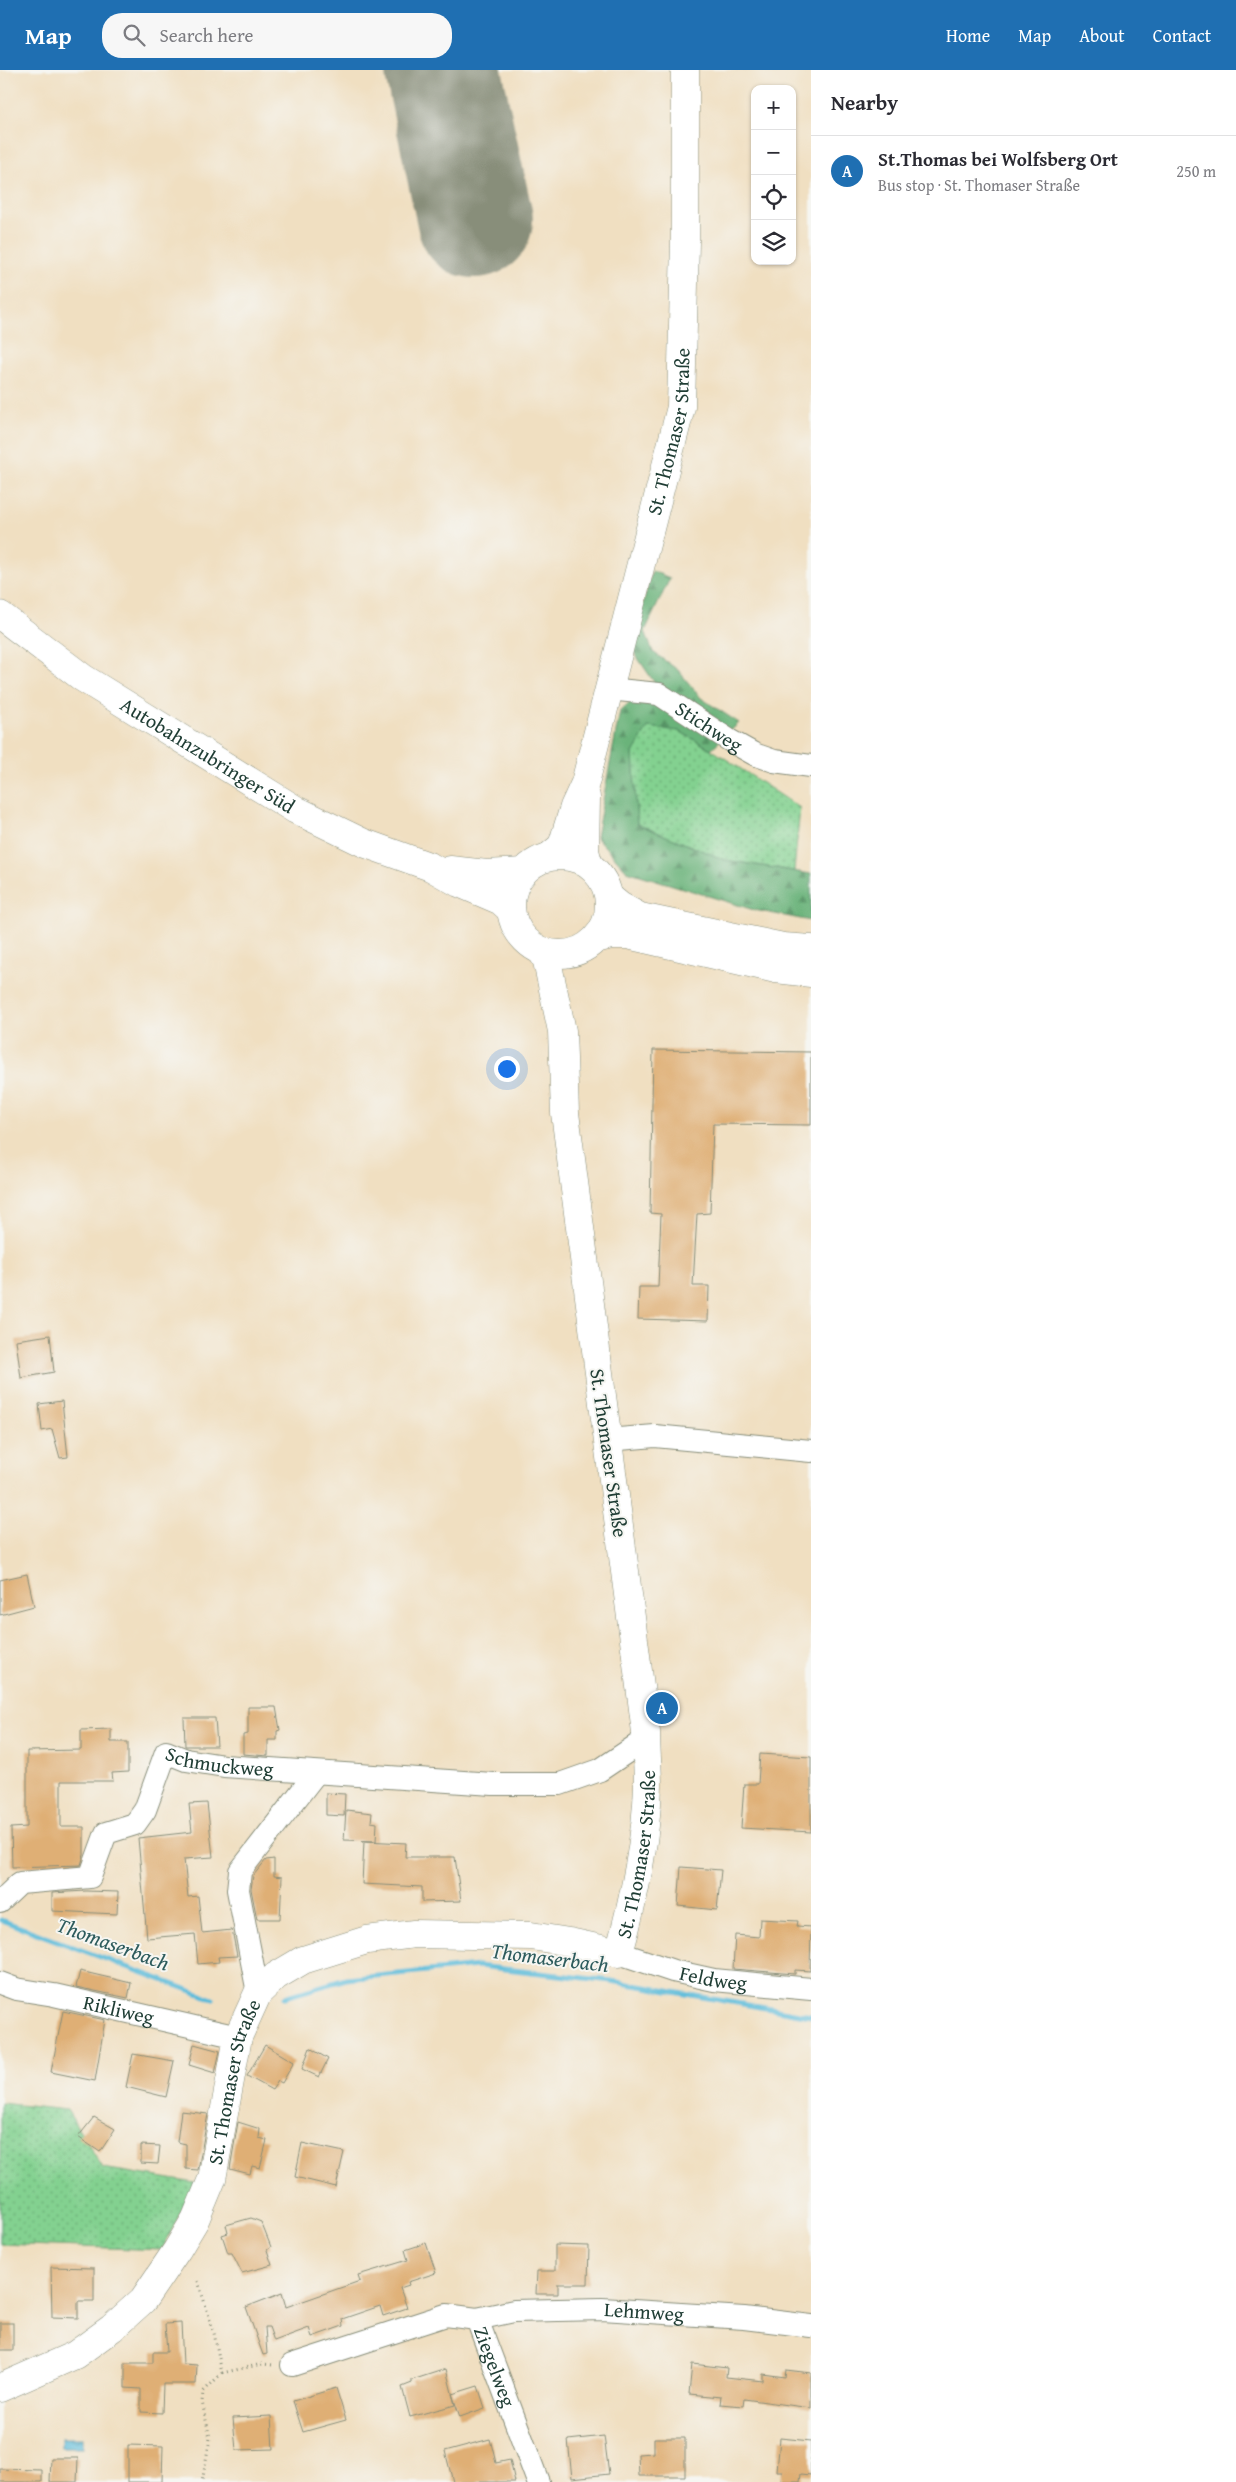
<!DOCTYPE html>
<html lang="en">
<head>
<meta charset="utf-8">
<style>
	:root { --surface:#fff; --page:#f7f7f7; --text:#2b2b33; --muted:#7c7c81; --line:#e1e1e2; --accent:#1f6fb2 }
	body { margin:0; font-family:"Gentium Book Plus",serif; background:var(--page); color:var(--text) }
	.controls { position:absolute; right:15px; top:15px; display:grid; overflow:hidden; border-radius:10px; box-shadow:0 1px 4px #0004 }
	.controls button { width:45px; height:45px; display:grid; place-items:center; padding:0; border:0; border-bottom:1px solid var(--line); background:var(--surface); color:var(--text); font:25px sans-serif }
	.you { position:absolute; left:506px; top:998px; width:18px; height:18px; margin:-12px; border:4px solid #fff; border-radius:50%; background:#1a73e8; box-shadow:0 0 0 8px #1a73e833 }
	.badge { display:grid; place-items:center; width:32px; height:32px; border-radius:50%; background:var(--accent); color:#fff; font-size:16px; font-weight:700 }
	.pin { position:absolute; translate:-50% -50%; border:2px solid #fff; box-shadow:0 1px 5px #0006 }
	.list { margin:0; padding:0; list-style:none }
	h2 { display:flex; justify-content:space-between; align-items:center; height:65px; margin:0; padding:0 20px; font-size:21px }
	h2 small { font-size:16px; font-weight:400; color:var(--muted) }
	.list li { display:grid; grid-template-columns:32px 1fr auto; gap:15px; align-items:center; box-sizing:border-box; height:70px; padding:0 20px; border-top:1px solid var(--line) }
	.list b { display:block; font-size:19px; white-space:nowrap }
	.list p { margin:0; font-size:16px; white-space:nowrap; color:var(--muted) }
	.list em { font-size:16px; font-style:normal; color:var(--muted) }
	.icon { flex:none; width:28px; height:28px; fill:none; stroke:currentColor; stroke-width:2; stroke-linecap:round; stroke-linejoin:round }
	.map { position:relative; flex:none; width:811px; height:2412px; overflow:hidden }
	header { display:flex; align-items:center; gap:30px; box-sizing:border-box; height:70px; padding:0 25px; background:var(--accent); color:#fff }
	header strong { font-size:24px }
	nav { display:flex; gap:28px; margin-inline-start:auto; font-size:18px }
	.search { width:350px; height:45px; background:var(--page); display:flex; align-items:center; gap:12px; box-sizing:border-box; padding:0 18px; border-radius:20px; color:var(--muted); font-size:19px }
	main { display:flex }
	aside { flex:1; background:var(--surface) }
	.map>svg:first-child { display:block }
	.green { fill:url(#green-dots); stroke:#518762 }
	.forest { fill:url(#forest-firs); stroke:#447857 }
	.water { fill:url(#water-waves); stroke:#3d7c86 }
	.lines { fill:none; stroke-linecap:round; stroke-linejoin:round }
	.stream { stroke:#5bbbd9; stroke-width:5 }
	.runway { stroke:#888e7a; stroke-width:116 }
	.building { fill:#dfaf75 }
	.minor-casing { stroke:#888e7a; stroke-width:24 }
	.major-casing { stroke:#888e7a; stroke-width:29 }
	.highway-casing { stroke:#888e7a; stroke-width:29 }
	.path { stroke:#888e7a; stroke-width:3; stroke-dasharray:1 4; stroke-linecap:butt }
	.minor { stroke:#fff; stroke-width:22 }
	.major { stroke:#fff; stroke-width:28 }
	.highway { stroke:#fff; stroke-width:28 }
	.labels { text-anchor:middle; stroke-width:4; stroke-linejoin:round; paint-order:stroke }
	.street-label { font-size:20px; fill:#1f3d34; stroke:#f6f6f2 }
	.water-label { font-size:21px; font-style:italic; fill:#2e5c5d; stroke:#f6f6f2 }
</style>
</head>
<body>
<header>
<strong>Map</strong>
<div class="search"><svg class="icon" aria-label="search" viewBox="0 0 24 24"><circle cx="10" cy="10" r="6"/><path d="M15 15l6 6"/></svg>Search here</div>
<nav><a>Home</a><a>Map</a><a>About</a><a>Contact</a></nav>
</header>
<main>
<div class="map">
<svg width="811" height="2412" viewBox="0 0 811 2412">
	<defs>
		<pattern id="green-dots" width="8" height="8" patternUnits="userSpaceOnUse" patternTransform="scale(1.25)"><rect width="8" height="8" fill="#83d190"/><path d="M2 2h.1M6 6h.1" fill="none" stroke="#6bab76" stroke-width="1.8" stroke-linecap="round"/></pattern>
		<pattern id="forest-firs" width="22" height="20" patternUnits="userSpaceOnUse" patternTransform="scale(1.25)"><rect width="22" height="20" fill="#6ab37a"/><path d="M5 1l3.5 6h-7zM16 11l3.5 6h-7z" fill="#579365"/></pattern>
		<pattern id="water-waves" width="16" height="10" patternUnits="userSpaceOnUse" patternTransform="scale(1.25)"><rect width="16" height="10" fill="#5bbbd9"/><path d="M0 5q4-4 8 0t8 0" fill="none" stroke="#4b99b1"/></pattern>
	</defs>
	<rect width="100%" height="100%" fill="#f6f6f2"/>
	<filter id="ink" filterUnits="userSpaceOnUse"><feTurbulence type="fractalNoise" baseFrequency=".02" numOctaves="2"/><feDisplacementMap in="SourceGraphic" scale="10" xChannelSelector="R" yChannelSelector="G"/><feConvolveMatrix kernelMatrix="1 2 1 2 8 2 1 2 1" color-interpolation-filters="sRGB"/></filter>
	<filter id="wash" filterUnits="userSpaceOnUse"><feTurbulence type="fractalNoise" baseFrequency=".0096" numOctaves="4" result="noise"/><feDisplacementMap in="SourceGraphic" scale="20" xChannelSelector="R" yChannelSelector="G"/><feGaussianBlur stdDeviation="1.12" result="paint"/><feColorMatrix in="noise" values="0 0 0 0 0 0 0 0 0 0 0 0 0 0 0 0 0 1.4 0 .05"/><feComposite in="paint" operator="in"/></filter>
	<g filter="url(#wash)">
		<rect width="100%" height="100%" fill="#f0dfc1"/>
		<g class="green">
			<path d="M648,656L679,661L711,679L800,738L794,801L725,790L637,754L633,683Z"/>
			<path d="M0,2033L67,2040L103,2098L195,2113L162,2180L0,2174Z"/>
		</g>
		<path class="forest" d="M652,501L670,508L645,561L653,582L678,600L701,628L739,653L711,679L679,661L648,657L633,683L637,754L725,790L811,804V851L754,840L627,801L596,767L620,641L654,612L631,578Z"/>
		<rect class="water" x="61" y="2368" width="22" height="9"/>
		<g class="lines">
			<g class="stream">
				<path d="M1,1850L213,1929"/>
				<path d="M285,1927L346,1909L478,1896L611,1911L811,1946"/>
			</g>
			<path class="runway" d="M443,0L475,150"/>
		</g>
		<g id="blocks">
			<g class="building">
				<path d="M653,980L811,982V1055L713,1054L710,1143L697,1144L693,1216H709L708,1251L638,1249L639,1217H658L661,1144L650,1143Z"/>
				<path d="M50,1265L54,1302L21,1308L16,1270Z"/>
				<path d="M62,1331L68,1387L60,1388L52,1359L42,1361L39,1334Z"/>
				<path d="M27,1504L34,1536L0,1545V1510Z"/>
				<path d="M248,1637H276L280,1660L277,1661V1670H268V1686L243,1684V1665L248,1664Z"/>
				<path d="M184,1648H215L217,1676H185Z"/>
				<path d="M111,1659V1672H128V1702L112,1703L113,1711H61V1757H84V1785L81,1795L12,1797L11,1758L27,1757V1681L81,1680V1660Z"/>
				<path d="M760,1684L811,1687V1762L741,1758L744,1714H758Z"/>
				<path d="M326,1723L345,1724L344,1746L326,1745Z"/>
				<path d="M207,1733L213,1787L184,1789L188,1827L198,1826L202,1863L232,1860L237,1886L218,1887L219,1892L198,1894L195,1864L147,1868L138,1768L192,1762L189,1734Z"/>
				<path d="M346,1740L372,1743L371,1752L377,1753L376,1771L344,1770Z"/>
				<path d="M364,1771L406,1773L405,1787H455L461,1831L422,1832V1817L362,1814Z"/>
				<path d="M274,1789V1806L282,1807L280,1849H257L251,1819L253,1806L266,1790Z"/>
				<path d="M681,1797L721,1800L717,1840L678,1836Z"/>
				<path d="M86,1821L118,1822L117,1844L52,1841V1823Z"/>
				<path d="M760,1849L798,1851L797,1856L811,1857L810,1901L795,1900V1904L733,1899L735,1865L759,1867Z"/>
				<path d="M80,1901L131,1913L128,1928L76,1917Z"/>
				<path d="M63,1941L105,1950L95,2011L51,2002Z"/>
				<path d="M194,1974L220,1981L215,2003L189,1995Z"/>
				<path d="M265,1975L294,1992L282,2013L278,2011L272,2020L247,2006Z"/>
				<path d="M310,1978L328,1989L319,2007L302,1999Z"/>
				<path d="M133,1984L174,1991L166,2027L126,2017Z"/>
				<path d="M181,2041L208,2044L198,2100L186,2099V2074L177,2072Z"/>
				<path d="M94,2047L115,2059L100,2082L78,2067Z"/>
				<path d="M238,2052L260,2059L259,2068L267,2070L260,2098L252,2096L250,2104L230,2099Z"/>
				<path d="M302,2073L344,2082L336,2117L295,2107Z"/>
				<path d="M141,2075L160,2076L158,2094L141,2093Z"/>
				<path d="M251,2148L261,2152L271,2177L267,2180L272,2195L242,2203L232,2183H228L222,2165L228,2163L226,2155Z"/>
				<path d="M426,2173L436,2203L408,2212L409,2215L400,2218L407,2238L383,2246L380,2236L342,2249L343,2256L312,2267L309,2258L274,2271L269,2257H265L267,2284L263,2285L246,2237L282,2223L286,2237L360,2211L358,2205L408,2190L405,2180Z"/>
				<path d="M555,2175L589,2176L588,2214H558V2224H536L537,2201H555Z"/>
				<path d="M51,2197L94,2198V2231H78V2248L52,2247Z"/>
				<rect x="0" y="2253" width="13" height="27"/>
				<path d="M181,2253L183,2294L197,2295L196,2314H163L162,2343L141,2342V2319L125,2318V2293H153V2282H167L165,2254Z"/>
				<path d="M692,2294L727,2298L726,2307L763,2311V2304L785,2307L786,2300L811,2303V2338L744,2329L743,2336L720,2334L721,2327L689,2324Z"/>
				<path d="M446,2299L455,2335L410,2347L402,2317L412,2313V2310Z"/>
				<path d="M478,2316L485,2338L460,2347L452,2324Z"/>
				<path d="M336,2318L346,2350L303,2362L293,2331Z"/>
				<path d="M271,2346L273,2379L236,2380L233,2348Z"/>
				<path d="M604,2366L609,2404L572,2408L568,2370Z"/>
				<path d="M654,2368H685V2406H639L638,2384L654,2383Z"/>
				<path d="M780,2368L811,2371V2405L801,2404L800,2412H781L782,2401H777Z"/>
				<path d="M490,2369L496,2393L510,2390L515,2412H453L445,2381Z"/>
				<path d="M128,2375L163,2376L162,2412H128Z"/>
				<path d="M51,2388H78L77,2412H50Z"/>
				<path d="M0,2399L42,2400V2412H0Z"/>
			</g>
		</g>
	</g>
	<g filter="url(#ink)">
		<use href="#blocks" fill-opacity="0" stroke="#888e7a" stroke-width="1"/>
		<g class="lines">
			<defs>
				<g id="minor">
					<path id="s1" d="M608,619L659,624L729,670L754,684L774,691L811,696"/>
					<path d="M607,1370L655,1366L811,1381"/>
					<path id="s2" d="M0,1832L20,1813L90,1807L106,1763L135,1754L145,1740L166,1682L186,1690L224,1696L493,1714H560L600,1700L646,1669"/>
					<path id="s3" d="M619,1883L673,1901L714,1910L811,1919"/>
					<path id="s4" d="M0,1913L16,1919L54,1925L238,1967"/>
					<path d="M258,1923L238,1820L240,1801L316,1703"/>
					<path id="s5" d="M477,2249L514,2241L602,2239L744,2248L811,2256"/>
					<path id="s6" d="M292,2295L446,2245L477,2249L538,2412"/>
				</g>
				<g id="major">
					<path id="s7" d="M0,545L83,608L296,740L364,773L431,797L459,813L501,831L511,840"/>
					<path d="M586,727L585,781L589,795"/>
					<circle cx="560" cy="835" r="49"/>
					<path id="s8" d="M550,786L562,776L574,737L585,713L681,337L685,172V0"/>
					<path d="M450,800L487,804L523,802"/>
					<path id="s9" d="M0,2318L75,2285L112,2258L143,2230L177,2180L195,2150L212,2109L238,1967L258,1923L276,1906L303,1890L367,1870L414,1864L531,1866L569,1872L619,1883C634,1829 646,1772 648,1716C648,1698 646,1680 646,1662L565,1043L562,961L547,891L542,881"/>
				</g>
				<g id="highway">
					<path d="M609,827L620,836L640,847L783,877L811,879"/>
					<path d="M596,869L611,865H628L776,899L811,903"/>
				</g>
			</defs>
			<use href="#minor" class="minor-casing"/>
			<use href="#major" class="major-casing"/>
			<use href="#highway" class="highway-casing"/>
			<g class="path">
				<path d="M198,2211L214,2263L222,2303L203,2322L202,2332L210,2368L202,2412"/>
				<path d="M222,2303L262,2294L273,2295"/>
			</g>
			<use href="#minor" class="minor"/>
			<use href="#major" class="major"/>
			<use href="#highway" class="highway"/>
		</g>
	</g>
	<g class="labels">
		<g class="street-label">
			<text dy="7" stroke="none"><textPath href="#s8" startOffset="445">St. Thomaser Straße</textPath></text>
			<text dy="7" stroke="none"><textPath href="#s1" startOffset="111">Stichweg</textPath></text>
			<text dy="7" stroke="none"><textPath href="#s7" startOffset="251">Autobahnzubringer Süd</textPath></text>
			<text transform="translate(609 1383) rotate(82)" y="7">St. Thomaser Straße</text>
			<text dy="7" stroke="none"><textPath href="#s2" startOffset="309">Schmuckweg</textPath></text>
			<text dy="7" stroke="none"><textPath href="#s9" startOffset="980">St. Thomaser Straße</textPath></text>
			<text dy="7" stroke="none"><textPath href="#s3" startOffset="98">Feldweg</textPath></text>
			<text dy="7" stroke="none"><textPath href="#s4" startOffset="122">Rikliweg</textPath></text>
			<text dy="7" stroke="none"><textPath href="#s9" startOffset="409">St. Thomaser Straße</textPath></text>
			<text dy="7" stroke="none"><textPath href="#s5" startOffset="168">Lehmweg</textPath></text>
			<text dy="7" stroke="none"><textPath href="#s6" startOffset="244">Ziegelweg</textPath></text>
		</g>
		<g class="water-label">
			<text transform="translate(113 1874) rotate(20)" y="7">Thomaserbach</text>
			<text transform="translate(550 1888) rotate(7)" y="7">Thomaserbach</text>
		</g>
	</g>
</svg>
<div class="controls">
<button>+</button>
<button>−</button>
<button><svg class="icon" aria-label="locate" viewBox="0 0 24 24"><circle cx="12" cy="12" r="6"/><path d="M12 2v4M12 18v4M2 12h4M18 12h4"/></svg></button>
<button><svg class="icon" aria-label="layers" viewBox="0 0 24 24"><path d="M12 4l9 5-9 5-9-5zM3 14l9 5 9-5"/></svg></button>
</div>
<div class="you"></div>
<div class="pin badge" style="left:662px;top:1638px">A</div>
</div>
<aside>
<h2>Nearby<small></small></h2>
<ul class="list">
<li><span class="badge">A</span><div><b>St.Thomas bei Wolfsberg Ort</b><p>Bus stop · St. Thomaser Straße</p></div><em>250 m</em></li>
</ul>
</aside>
</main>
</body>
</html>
